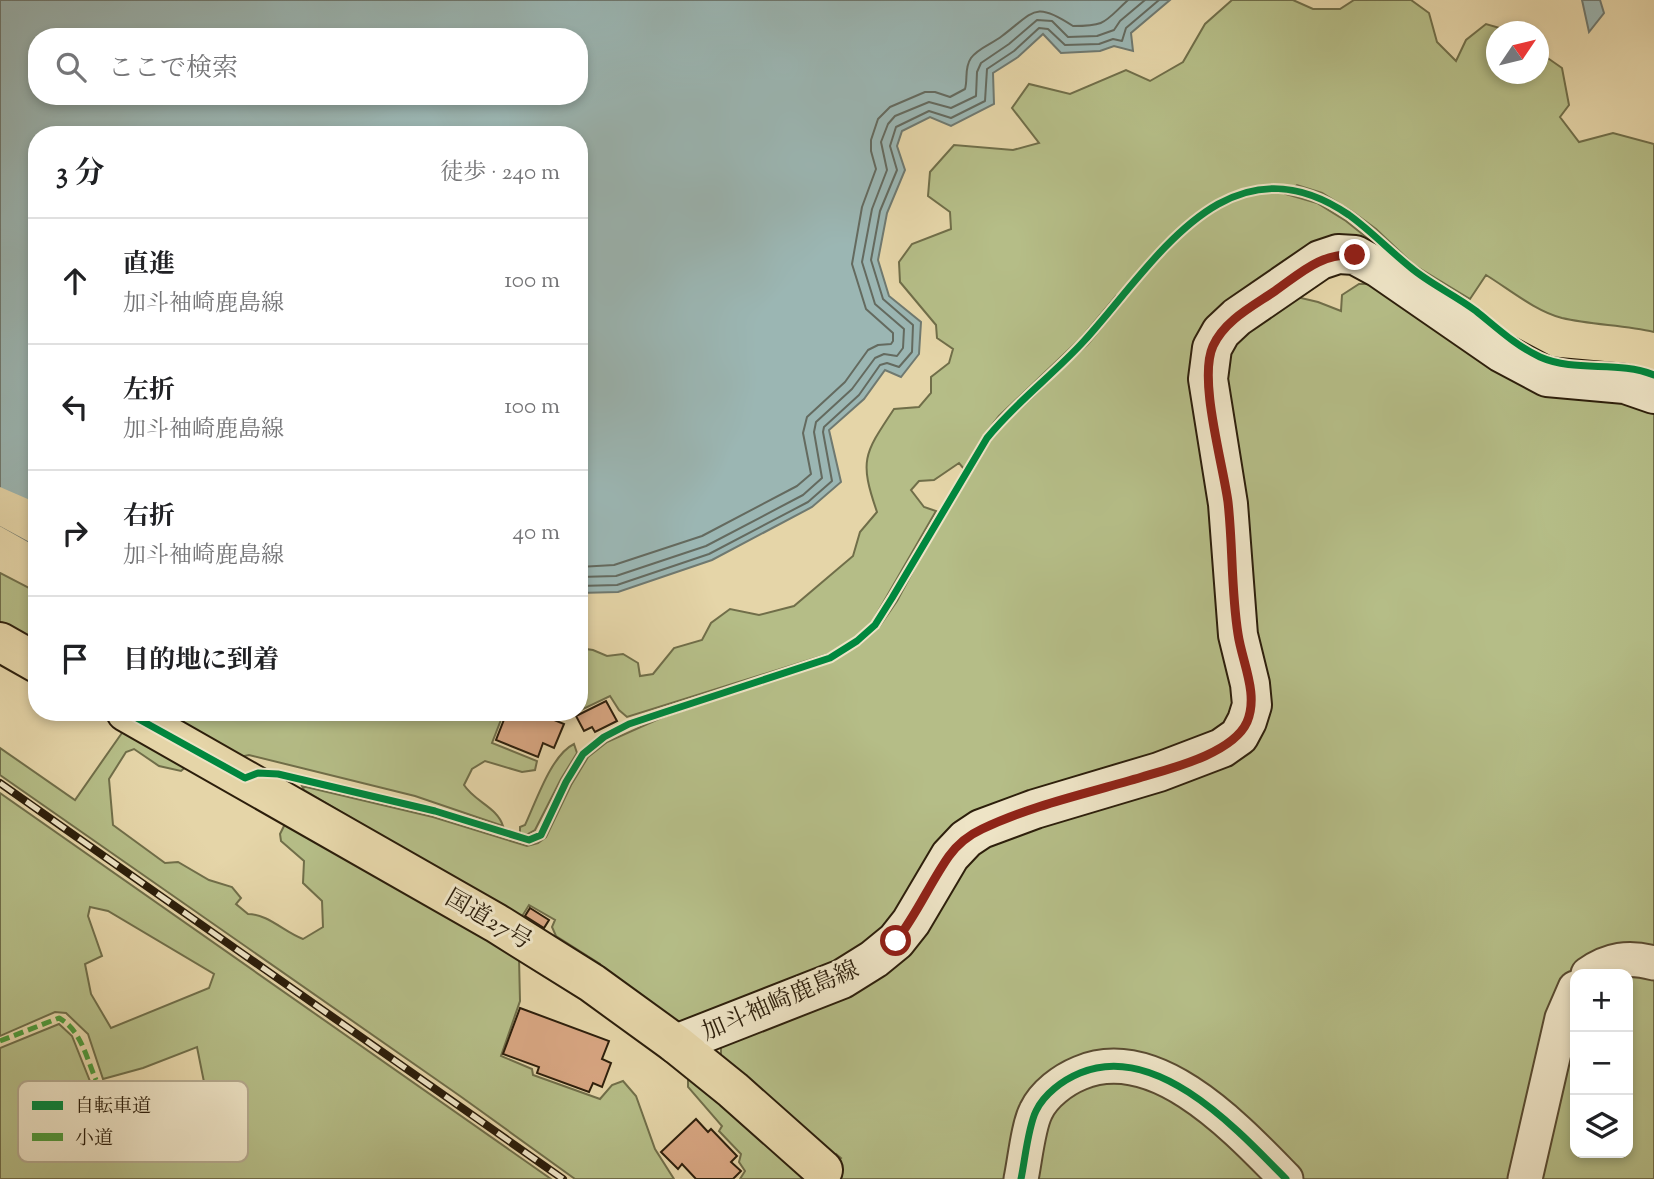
<!DOCTYPE html>
<html lang="ja">
<head>
<meta charset="utf-8">
<style>
	:root { --surface:#fff; --page:#f2f2f2; --text:#202124; --muted:#757577; --line:#e0e0e0 }
	body { margin:0; font-family:"Sorts Mill Goudy","Noto Serif JP",serif; background:var(--page); color:var(--text) }
	.controls { position:absolute; right:21px; bottom:21px; display:grid; overflow:hidden; border-radius:14px; box-shadow:0 4px 10px #0003 }
	.controls button { width:63px; height:63px; display:grid; place-items:center; padding:0; border:0; border-bottom:2px solid var(--line); background:var(--surface); color:var(--text); font:35px sans-serif }
	.compass { position:absolute; left:1486px; top:21px; width:63px; height:63px; border-radius:50%; background:var(--surface); box-shadow:0 4px 10px #0003; rotate:55deg }
	.stop { position:absolute; width:21px; height:21px; margin:-16px; border:5px solid #8f2418; border-radius:50%; background:#fff }
	.stop.end { background:#8f2418; border-color:#fff; box-shadow:0 2px 7px #0008 }
	.list { margin:0; padding:0; list-style:none }
	h2 { display:flex; justify-content:space-between; align-items:center; height:91px; margin:0; padding:0 28px; font-size:30px }
	h2 small { font-size:23px; font-weight:400; color:var(--muted) }
	.list li { display:grid; grid-template-columns:46px 1fr auto; gap:21px; align-items:center; box-sizing:border-box; height:126px; padding:0 28px; border-top:2px solid var(--line) }
	.list b { display:block; font-size:26px; white-space:nowrap }
	.list p { margin:0; font-size:23px; white-space:nowrap; color:var(--muted) }
	.list em { font-size:23px; font-style:normal; color:var(--muted) }
	.icon { flex:none; width:38px; height:38px; fill:none; stroke:currentColor; stroke-width:2; stroke-linecap:round; stroke-linejoin:round }
	.map { position:relative; flex:none; width:1654px; height:1179px; overflow:hidden }
	.search { position:absolute; background:var(--surface); box-shadow:0 4px 10px #0003; left:28px; top:28px; width:560px; height:77px; display:flex; align-items:center; gap:18px; box-sizing:border-box; padding:0 24px; border-radius:28px; color:var(--muted); font-size:26px }
	.panel { position:absolute; background:var(--surface); box-shadow:0 4px 10px #0003; left:28px; top:126px; width:560px; height:595px; border-radius:28px }
	.map>svg:first-child { display:block }
	.green { fill:#b5bd87; stroke:#706e49; stroke-width:2; fill-rule:evenodd }
	.water { fill:#9bb6b3; stroke:#6f7970; stroke-width:2; fill-rule:evenodd }
	.pier { fill:#e5d5a8 }
	.lines { fill:none; stroke-linecap:round; stroke-linejoin:round }
	.shore { stroke:#646a5f; stroke-width:2 }
	.building { fill:#d8a682; stroke:#2c1e0b; stroke-width:2 }
	.street-casing { stroke:#5a4c32; stroke-width:37 }
	.secondary-casing { stroke:#2c1e0b; stroke-width:42 }
	.highway-casing { stroke:#2c1e0b; stroke-width:42 }
	.street { stroke:#eee4c6; stroke-width:33 }
	.secondary { stroke:#eee4c6; stroke-width:38 }
	.highway { stroke:#e5d5a8; stroke-width:38 }
	.rail-casing { stroke:#2c1e0b; stroke-width:8 }
	.rail { stroke:#eee4c6; stroke-width:5; stroke-dasharray:16; stroke-linecap:butt }
	.quiet { stroke:#4f9a3b; stroke-width:5; stroke-dasharray:10 5; stroke-linecap:butt }
	.cycleway-casing { stroke:#eee4c6; stroke-width:11 }
	.cycleway { stroke:#00873e; stroke-width:7 }
	.route { stroke:#8f2418; stroke-width:9 }
	.labels { text-anchor:middle; stroke-width:6; stroke-linejoin:round; paint-order:stroke }
	.street-label { font-size:24px; fill:#2c1e0b; stroke:#eee4c6 }
	.key { fill:#eee4c6; stroke:#b4a98e; stroke-width:2 }
	.key-label { font-size:19px; fill:#2c1e0b }
</style>
</head>
<body>
<div class="map">
<svg width="1654" height="1179" viewBox="0 0 1654 1179">
	<rect width="100%" height="100%" fill="#e5d5a8"/>
	<filter id="stains"><feTurbulence type="fractalNoise" baseFrequency=".00286" numOctaves="4"/><feColorMatrix values="0 0 0 0 .2 0 0 0 0 .09 0 0 0 0 .02 0 0 0 .5 -.17"/></filter>
	<radialGradient id="worn" r=".72"><stop offset=".6" stop-color="#630" stop-opacity="0"/><stop offset="1" stop-color="#630" stop-opacity=".3"/></radialGradient>
	<g class="green">
		<path d="M1232,0H1293L1313,9H1340L1354,0H1411L1429,13L1437,42L1456,61L1466,40L1486,24L1510,31L1496,32V74H1538L1539,52L1562,68L1569,105L1560,117L1579,142L1613,133L1654,144V332C1624,325 1592,325 1562,318C1535,311 1509,289 1486,275L1470,299L1414,265L1376,229L1353,212L1322,193L1297,185L1286,194L1317,203L1346,221L1406,269L1357,245L1212,326L1241,685L1233,731L1032,802L868,950L676,1023L599,970L600,964L556,936L552,927L555,920L529,905L521,918L304,790L302,786L433,817L527,846L538,843L546,837L571,785L588,757L607,742L663,717L832,661L860,644L879,627L897,601L919,560L990,441L1004,424L1088,344L1122,303L1116,296L1081,338L999,416L984,435L964,469L959,463L934,480L919,481L911,490L924,507L936,511L872,622L856,638L828,654L627,717L619,710L610,696L579,711V648L593,650L607,656L623,654L638,663L640,676L653,674L674,648L702,640L711,623L730,609L759,615L794,606L853,556L860,532L877,512C859,460 864,454 894,409L919,407L931,393V377L949,363L953,349L937,338L936,325L900,282L899,262L912,244L951,229L950,212L928,196L930,172L954,145L1013,150L1039,143L1012,108L1029,84L1070,94L1126,70L1150,81L1183,62L1205,24Z"/>
		<path d="M1359,284H1386L1654,408V1179H1299L1275,1153L1089,1056L1007,1179H822L841,1158L836,1154L832,1157L721,1056V1041L845,987L972,846L1245,743L1219,380L1228,341L1297,297L1318,302L1341,311L1342,295ZM1575,974H1628V1153H1575Z"/>
		<path d="M0,573L37,592V643L0,623Z"/>
		<path d="M160,712H504L492,743L537,761L535,770L522,772L485,761L472,769L464,785C475,802 497,807 503,826L415,796L249,755L240,757Z"/>
		<path d="M124,730L187,766L181,771L159,766L134,749L126,752L109,779L113,825L165,863L178,862L209,880L232,887L241,898L236,904L248,914C268,914 284,932 303,939L323,927L322,901L303,883L304,861L281,841L280,834L285,824L519,958L520,1001L501,1056L532,1069L533,1075L600,1099L612,1085L623,1081L636,1096L655,1149L674,1179H575L460,1096L0,775V748L75,800Z"/>
		<path d="M574,744L577,753L561,779L535,830L526,835L520,833V827L525,825C536,802 551,755 574,744Z"/>
		<path d="M0,793L551,1179H0V1048L59,1024L72,1036L117,1149L166,1135L211,1117L197,1047L143,1068L103,1079L88,1034L66,1013L55,1012L0,1036ZM90,907L108,911L214,974L209,988L111,1028L91,994L85,964L102,956L88,916Z"/>
		<path d="M692,1075L806,1179H740L745,1171L739,1162L741,1154L719,1131L722,1126L688,1087V1080Z"/>
		<path d="M1099,1077L1162,1089L1271,1179H1031L1044,1119L1057,1101Z"/>
	</g>
	<g class="water">
		<path d="M0,0H1170L1131,33L1133,51L1114,46L1100,51L1061,53L1043,34L1018,57L993,73L994,104L951,126L930,117L902,131L897,146L905,170L887,213L878,260L889,296L921,322L919,354L901,377L885,370L864,399L829,430L841,482L812,507L712,560L618,592L579,593V135H37V546L0,525ZM37,37H579V96H37Z"/>
		<path d="M1582,0H1600L1604,13L1589,32Z"/>
	</g>
	<path class="pier" d="M0,487L37,503V546L0,526Z"/>
	<g class="lines">
		<g class="shore">
			<path d="M579,567L614,565L702,536L797,486L811,474L803,433L807,417L845,382L868,350L878,345L891,344L893,341V333L866,309L852,264L862,207L876,169L871,151V140L878,119L890,107L925,92H935L950,97L965,89C968,79 964,68 971,58C978,48 992,44 1002,36C1034,12 1034,0 1073,26C1107,26 1104,22 1128,0"/>
			<path d="M579,577L616,576L706,546L803,495L822,478L814,432L816,422L852,389L875,358L884,354L897,356L903,348L904,329L875,304L862,262L872,209L887,170L881,142L888,124L895,116L929,102L951,108L976,96L977,72L981,63L1009,44L1037,20L1052,21L1068,37L1097,36L1114,30L1120,21L1145,0"/>
			<path d="M579,586L617,585L709,554L808,502L832,481L823,432L824,427L859,395L880,365L887,363L899,367L912,352L913,325L883,299L871,260L880,211L897,170L890,146L896,127L929,111L951,118L985,101L987,69L1014,51L1039,28L1048,29L1065,45L1099,44L1113,39L1122,41L1126,28L1159,0"/>
		</g>
	</g>
	<g class="building">
		<path d="M606,701L617,721L595,732L592,727L584,731L576,716Z"/>
		<path d="M507,712H535L564,724L554,748L543,743L538,757L496,740Z"/>
		<path d="M530,908L549,920L544,928L525,916Z"/>
		<path d="M520,1008L609,1041L602,1059L611,1063L602,1087L593,1083L589,1092L537,1073L539,1067L503,1054Z"/>
		<path d="M696,1119L708,1132L711,1129L737,1156L731,1162L741,1171L733,1179H696L682,1164L678,1169L661,1152Z"/>
	</g>
	<g class="lines">
		<defs>
			<g id="street">
				<path d="M1588,974C1609,959 1629,956 1654,963"/>
				<path d="M1021,1179C1025,1160 1028,1127 1036,1111C1044,1094 1063,1080 1080,1073C1156,1041 1237,1129 1286,1179"/>
				<path d="M1525,1179L1562,1018L1575,988"/>
			</g>
			<path id="secondary" d="M676,1044L842,979L874,959L896,941L911,922L950,856L966,839L981,829L1035,809L1159,772L1222,748L1239,736L1247,721L1252,705L1250,684L1238,635L1228,504L1208,379L1212,348L1221,332L1237,317L1320,260L1338,254L1355,255L1379,268L1502,353L1547,377L1625,384L1654,394"/>
			<g id="highway">
				<path d="M0,642L37,663"/>
				<path d="M126,712L496,923L592,983L676,1044L733,1090L823,1170"/>
			</g>
		</defs>
		<use href="#street" class="street-casing"/>
		<use href="#secondary" class="secondary-casing"/>
		<use href="#highway" class="highway-casing"/>
		<use href="#street" class="street"/>
		<use href="#secondary" class="secondary"/>
		<use href="#highway" class="highway"/>
		<defs>
			<path id="rail" d="M0,783L563,1179"/>
		</defs>
		<use href="#rail" class="rail-casing"/>
		<use href="#rail" class="rail"/>
		<path class="quiet" d="M0,1041L59,1018C81,1030 86,1057 96,1080"/>
		<defs>
			<g id="cycleway">
				<path d="M126,712L245,778L258,773L278,774L435,811L529,840L541,835L566,782L583,754L604,737L629,724L662,713L830,658L857,641L875,625L892,598L987,438C1016,402 1053,375 1084,341C1155,263 1228,132 1349,215C1371,231 1389,250 1410,267C1430,284 1455,295 1476,311C1496,327 1516,346 1540,357C1576,373 1618,360 1654,375"/>
				<path d="M1021,1179C1025,1160 1028,1127 1036,1111C1044,1094 1063,1080 1080,1073C1156,1041 1237,1129 1286,1179"/>
			</g>
		</defs>
		<use href="#cycleway" class="cycleway-casing"/>
		<use href="#cycleway" class="cycleway"/>
	</g>
	<g class="lines">
		<path class="route" d="M896,941C917,914 930,883 949,856C957,845 969,835 982,829C1032,805 1089,793 1142,777C1173,768 1233,753 1247,722C1259,694 1242,662 1238,634C1231,590 1233,546 1228,502C1223,464 1198,379 1213,346C1225,320 1253,306 1275,291C1302,272 1321,253 1355,255"/>
	</g>
	<g class="labels">
		<g class="street-label">
			<text transform="translate(489 919) rotate(30)" y="8">国道27号</text>
			<text transform="translate(780 1000) rotate(-23)" y="8">加斗袖崎鹿島線</text>
		</g>
	</g>
	<rect x="18" y="1081" width="230" height="81" rx="10" class="key"/>
	<rect x="32" y="1101" width="31" height="9" fill="#00873e"/>
	<rect x="32" y="1133" width="31" height="8" fill="#4f9a3b"/>
	<g class="key-label">
		<text x="75" y="1112">自転車道</text>
		<text x="75" y="1144">小道</text>
	</g>
	<rect width="100%" height="100%" filter="url(#stains)"/>
	<rect width="100%" height="100%" fill="url(#worn)"/>
</svg>
<div class="controls">
<button>+</button>
<button>−</button>
<button><svg class="icon" aria-label="layers" viewBox="0 0 24 24"><path d="M12 4l9 5-9 5-9-5zM3 14l9 5 9-5"/></svg></button>
</div>
<svg class="compass" viewBox="-18 -18 36 36"><path d="M0-13l5 13h-10z" fill="#e53935"/><path d="M0 13l5-13h-10z" fill="#757577"/></svg>
<div class="stop" style="left:896px;top:941px"></div>
<div class="stop end" style="left:1355px;top:255px"></div>
<div class="search"><svg class="icon" aria-label="search" viewBox="0 0 24 24"><circle cx="10" cy="10" r="6"/><path d="M15 15l6 6"/></svg>ここで検索</div>
<section class="panel">
<h2>3 分<small>徒歩 · 240 m</small></h2>
<ul class="list">
<li><svg class="icon" aria-label="ahead" viewBox="0 0 24 24"><path d="M12 20V5M6 11l6-6 6 6"/></svg><div><b>直進</b><p>加斗袖崎鹿島線</p></div><em>100 m</em></li>
<li><svg class="icon" aria-label="left" viewBox="0 0 24 24"><path d="M17 20v-9H6M10 6l-5 5 5 5"/></svg><div><b>左折</b><p>加斗袖崎鹿島線</p></div><em>100 m</em></li>
<li><svg class="icon" aria-label="right" viewBox="0 0 24 24"><path d="M7 20v-9h11M14 6l5 5-5 5"/></svg><div><b>右折</b><p>加斗袖崎鹿島線</p></div><em>40 m</em></li>
<li><svg class="icon" aria-label="arrive" viewBox="0 0 24 24"><path d="M6 21V4h12l-3 4 3 4H6"/></svg><div><b>目的地に到着</b></div></li>
</ul>
</section>
</div>
</body>
</html>
